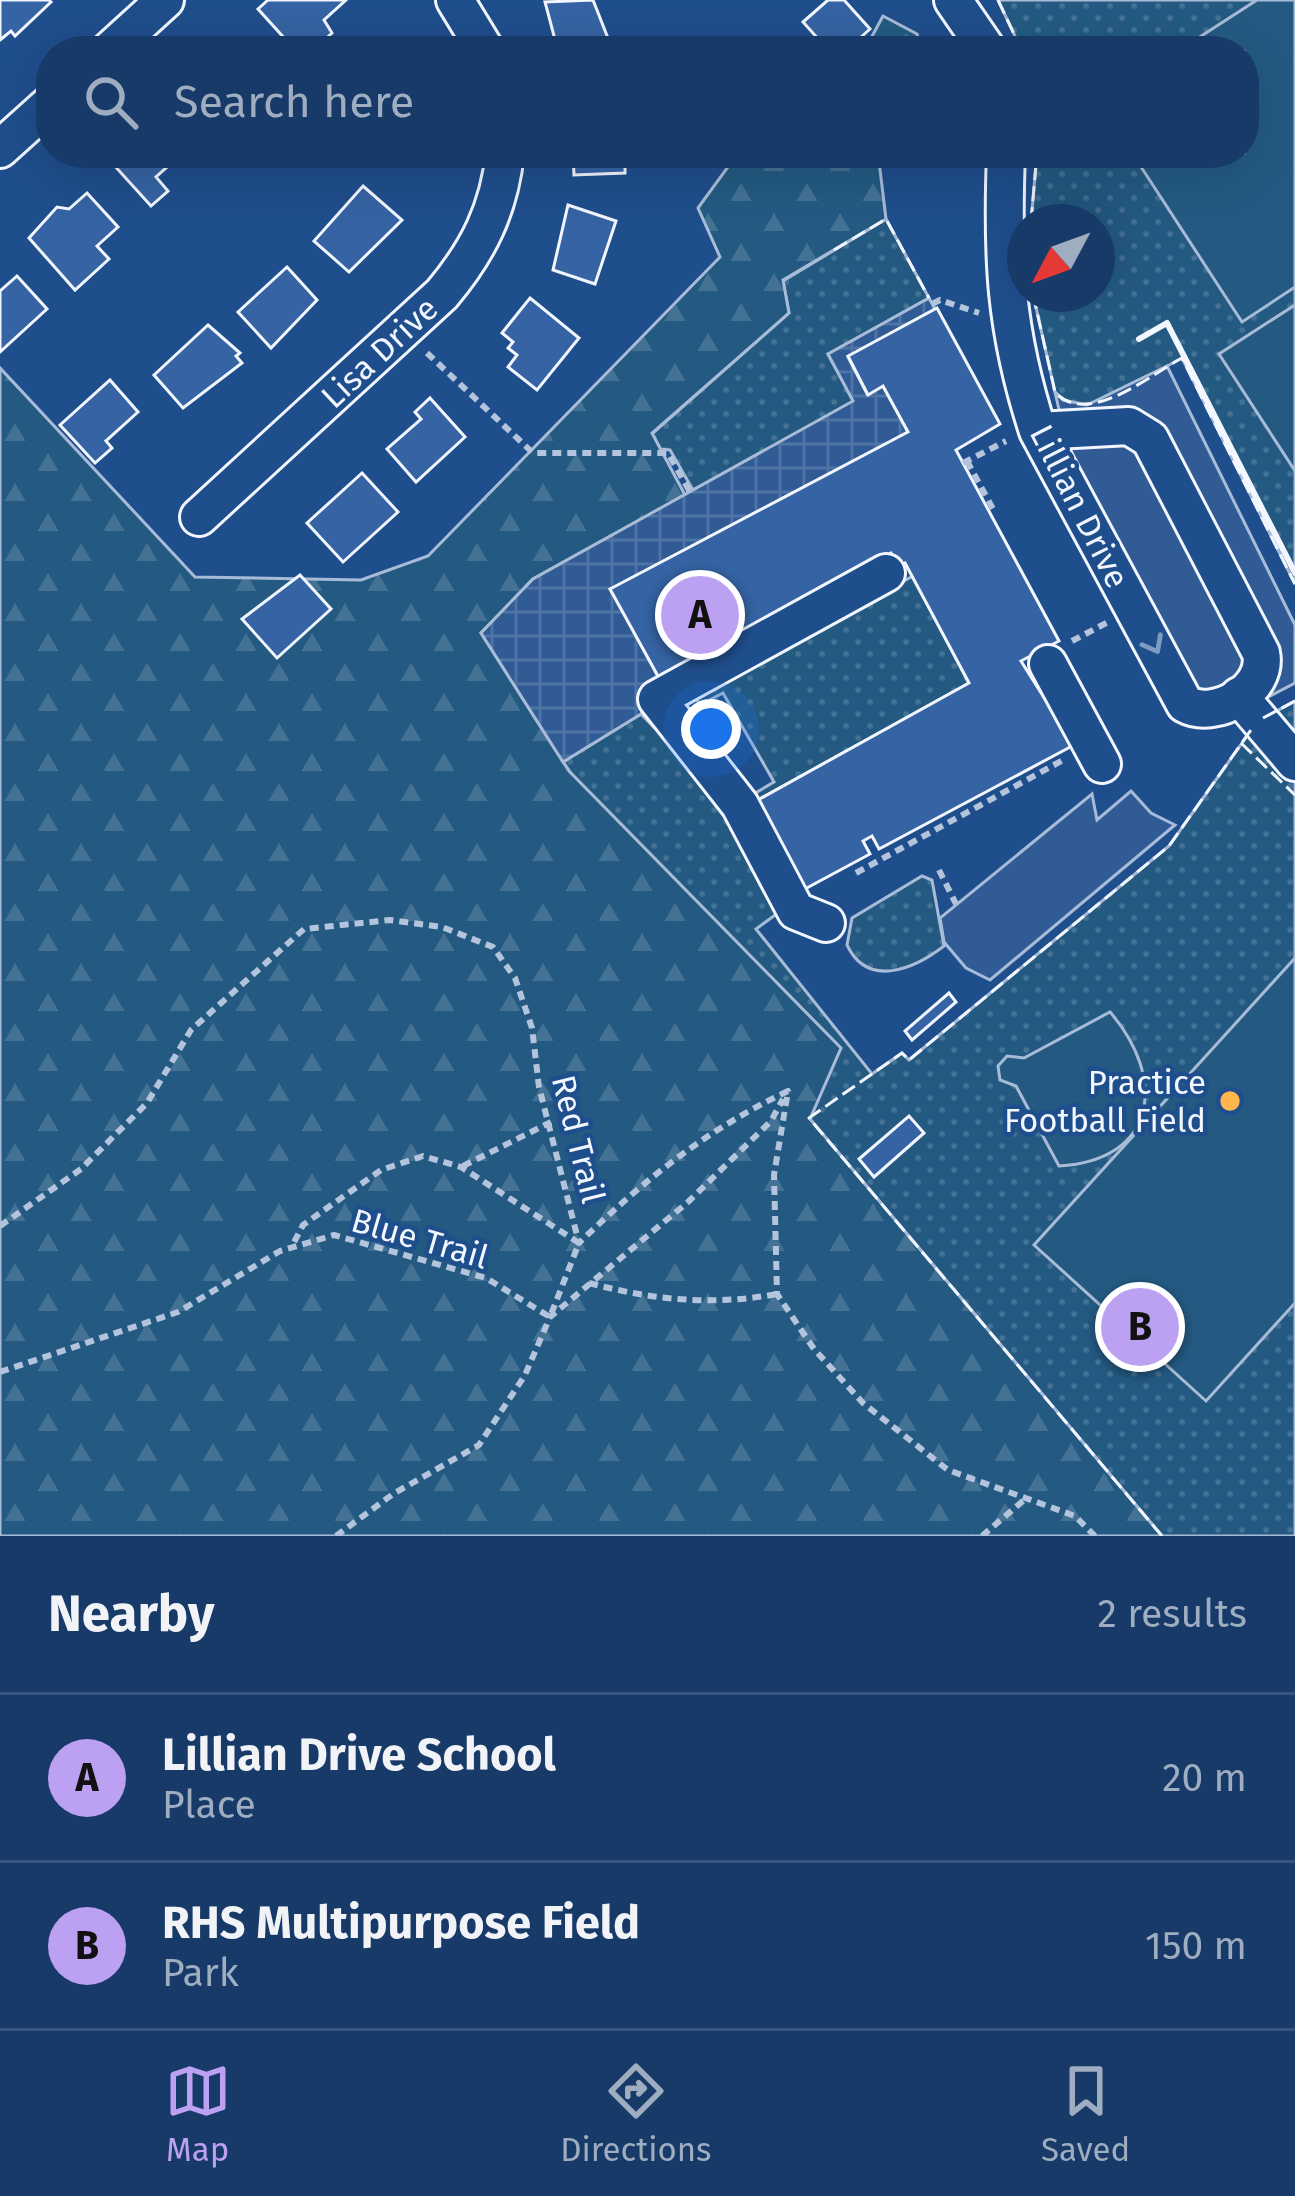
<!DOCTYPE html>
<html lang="en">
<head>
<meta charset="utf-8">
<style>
	:root { --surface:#173a69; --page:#20416f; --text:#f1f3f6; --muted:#9eadc0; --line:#36547d; --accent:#bca0f2 }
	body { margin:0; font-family:"Fira Sans",sans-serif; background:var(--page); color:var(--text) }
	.compass { position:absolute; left:1007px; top:204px; width:108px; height:108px; border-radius:50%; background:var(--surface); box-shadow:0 12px 48px #0002; rotate:229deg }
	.you { position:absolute; left:711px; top:729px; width:42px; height:42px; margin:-30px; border:9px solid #fff; border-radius:50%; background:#1a73e8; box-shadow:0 0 0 18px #1a73e833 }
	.badge { display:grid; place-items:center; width:78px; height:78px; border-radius:50%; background:var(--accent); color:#111; font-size:39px; font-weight:700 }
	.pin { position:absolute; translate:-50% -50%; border:6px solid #fff; box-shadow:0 3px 12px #0006 }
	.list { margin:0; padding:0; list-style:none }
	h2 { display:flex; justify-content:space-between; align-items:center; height:156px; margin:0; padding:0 48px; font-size:51px }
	h2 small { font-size:39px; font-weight:400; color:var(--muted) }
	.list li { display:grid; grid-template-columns:78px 1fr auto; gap:36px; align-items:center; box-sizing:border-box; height:168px; padding:0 48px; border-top:3px solid var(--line) }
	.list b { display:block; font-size:45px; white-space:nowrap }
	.list p { margin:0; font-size:39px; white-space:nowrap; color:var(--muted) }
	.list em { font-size:39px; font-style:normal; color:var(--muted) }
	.icon { flex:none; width:66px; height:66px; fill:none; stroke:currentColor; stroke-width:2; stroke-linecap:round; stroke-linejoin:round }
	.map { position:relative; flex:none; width:1295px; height:1536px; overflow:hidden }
	.search { position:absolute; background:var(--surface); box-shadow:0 12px 48px #0002; left:36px; right:36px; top:36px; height:132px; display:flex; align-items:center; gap:30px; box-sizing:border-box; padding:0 42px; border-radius:48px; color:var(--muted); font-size:45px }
	.sheet { height:492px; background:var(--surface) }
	nav { display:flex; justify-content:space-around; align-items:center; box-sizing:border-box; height:168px; border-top:3px solid var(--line); background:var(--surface); font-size:33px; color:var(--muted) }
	nav a { display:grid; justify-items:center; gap:6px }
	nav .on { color:var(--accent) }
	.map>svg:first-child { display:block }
	.grass { fill:url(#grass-dots); stroke:#a8bbd7; stroke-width:3 }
	.forest { fill:url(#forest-firs); stroke:#a8bbd7; stroke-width:3 }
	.garden { fill:#245a82; stroke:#a8bbd7; stroke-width:3 }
	.parking { fill:#305b95; stroke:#a8bbd7; stroke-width:3 }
	.plaza { fill:url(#plaza-grid); stroke:#a8bbd7; stroke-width:3 }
	.building { fill:#3563a3; stroke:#f2f6ff; stroke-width:3 }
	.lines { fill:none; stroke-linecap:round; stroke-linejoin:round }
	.minor-casing { stroke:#f2f6ff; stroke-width:42 }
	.path { stroke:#b3c4dc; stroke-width:6; stroke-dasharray:9 6; stroke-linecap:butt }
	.minor { stroke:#1f4e8c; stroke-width:36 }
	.fence { stroke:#f2f6ff; stroke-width:3; stroke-dasharray:15 6; stroke-linecap:butt }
	.wall { stroke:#f2f6ff; stroke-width:6 }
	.oneway { stroke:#7e9ac0 }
	.poi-dot { fill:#ffb74d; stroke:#1f4e8c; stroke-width:4.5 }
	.labels { text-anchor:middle; stroke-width:9; stroke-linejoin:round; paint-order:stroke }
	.street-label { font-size:33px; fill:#f2f6ff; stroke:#1f4e8c }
	.poi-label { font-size:33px; fill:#f2f6ff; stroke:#1f4e8c; text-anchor:end }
</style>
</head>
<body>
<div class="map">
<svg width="1295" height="1536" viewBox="0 0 1295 1536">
	<defs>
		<pattern id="grass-dots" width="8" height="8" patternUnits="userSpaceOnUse" patternTransform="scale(3)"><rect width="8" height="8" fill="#245a82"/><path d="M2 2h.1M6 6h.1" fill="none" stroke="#447295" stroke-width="1.8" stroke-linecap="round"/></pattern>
		<pattern id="forest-firs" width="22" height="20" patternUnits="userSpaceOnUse" patternTransform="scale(3)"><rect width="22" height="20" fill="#245a82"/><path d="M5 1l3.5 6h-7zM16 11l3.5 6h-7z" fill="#447295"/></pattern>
		<pattern id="plaza-grid" width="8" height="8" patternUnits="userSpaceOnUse" patternTransform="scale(3)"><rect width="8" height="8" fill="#305b95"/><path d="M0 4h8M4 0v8" fill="none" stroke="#4e73a5"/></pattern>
	</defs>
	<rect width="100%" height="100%" fill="#1f4e8c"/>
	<g class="grass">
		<path d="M998,0H1295V584L1182,358C1150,373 1087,429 1055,392L1033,294H1097V222H1031L1037,153H1244V51H1022Z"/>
		<path d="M886,219L929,298L828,354L854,401L693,490L670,450L660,449L652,434L789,313L783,281Z"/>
		<path d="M913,576L969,683L756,801L752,795L774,782L723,693L700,705L695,697Z"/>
		<path d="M1295,701V1536H1162L809,1118L563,762L641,714L719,794L782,910L756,929L872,1074L902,1053L909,1060L1169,846L1257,722Z"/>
		<path d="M922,876L932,880L944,946C914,969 868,989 847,945L852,918Z"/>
	</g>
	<g class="forest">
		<path d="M883,16L917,34L921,51H864Z"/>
		<path d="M738,153H878L886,219L783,280L789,313L652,433L685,495L533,579L481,633L569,771L841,1048L810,1119L1162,1536H0V368L195,577L361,580L428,556L720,257L698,208Z"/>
	</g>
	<g class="garden">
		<path d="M1257,0H1295V287L1242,322L1132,153H1244V51H1178Z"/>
		<path d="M1295,305V471L1219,354Z"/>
		<path d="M1295,958V1303L1206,1401L1034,1245Z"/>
		<path d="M1110,1012C1167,1078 1158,1160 1059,1166L1016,1086L1000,1080L998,1066L1007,1056L1024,1058Z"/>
	</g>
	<g class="parking">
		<path d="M1167,366L1295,625V683L1243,710L1193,690L1070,458L1055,392L1063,400L1087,405Z"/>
		<path d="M1131,791L1151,813L1175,825L990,980L966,968L944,942L940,918L1092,794L1097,820Z"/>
	</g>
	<path class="plaza" d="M929,298L935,309L848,357L867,394L883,386L908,432L611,589L659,678L641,714L563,762L481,633L533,579L853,401L828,354Z"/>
	<g class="building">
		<path d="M0,0H49L51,2L15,36L11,31L0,40Z"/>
		<path d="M268,0H346L324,20L332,33L312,51H296L258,9Z"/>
		<path d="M593,0L613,51H558L545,2Z"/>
		<path d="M828,0H844L870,29L860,38L868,51H829L803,22Z"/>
		<path d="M103,153H173L177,158L156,177L168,191L151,206Z"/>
		<path d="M573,153H625V173L574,175Z"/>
		<path d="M363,186L402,220L349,272L314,241Z"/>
		<path d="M87,193L118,227L97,246L109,259L75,290L29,238L57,207L69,209Z"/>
		<path d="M568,205L616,221L595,284L553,270Z"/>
		<path d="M287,267L317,300L271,348L238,312Z"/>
		<path d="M17,276L47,309L0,352V291Z"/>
		<path d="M530,298L579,338L537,390L508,367L517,355L508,348L513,342L502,333Z"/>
		<path d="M937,308L1000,424L956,450L1059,641L1021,661L1074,745L879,849L872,836L863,841L870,854L803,890L756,801L969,683L905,563L898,566L891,553L659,678L610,589L908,432L883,386L868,395L848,356Z"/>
		<path d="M208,325L240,353L236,356L242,363L183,408L154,375Z"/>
		<path d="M110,380L138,412L106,441L112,448L95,463L60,425Z"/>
		<path d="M430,398L465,437L416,482L387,449L421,419L415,412Z"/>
		<path d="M362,473L398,512L343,562L307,523Z"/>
		<path d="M300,575L331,609L277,658L242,619Z"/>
		<path d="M949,993L956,1002L912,1040L905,1031Z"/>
		<path d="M909,1116L924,1133L874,1177L859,1159Z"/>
	</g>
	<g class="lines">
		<defs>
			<g id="minor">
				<path d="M455,0L486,51"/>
				<path d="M953,0L988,51"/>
				<path d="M109,51L165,0"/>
				<path d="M0,149L51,103"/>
				<path d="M1006,153C1002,258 1005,330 1038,431L1185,704C1216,721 1269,689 1261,653L1150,439L1129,426L1038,431"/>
				<path d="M199,517L442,294C478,251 499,210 505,153"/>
				<path d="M1048,664L1102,764"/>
				<path d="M1239,696L1295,762"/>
				<path d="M826,923L796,911L740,805L657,699L886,573"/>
			</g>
		</defs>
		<use href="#minor" class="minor-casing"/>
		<g class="path">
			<path d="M932,304L940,300L979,313"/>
			<path d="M427,353L533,453H668L690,492"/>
			<path d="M967,461L993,509L989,512"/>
			<path d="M963,463L1006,441"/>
			<path d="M1072,641L1108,622"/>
			<path d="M939,870L956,904"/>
			<path d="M856,873L1065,759"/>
			<path d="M463,1166L551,1122"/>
			<path d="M0,1226L81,1169L147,1103L191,1030L304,929L390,920L442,927L493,947L515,978L532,1028L539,1087L579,1243C644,1180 706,1130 788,1091L774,1175L777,1294L814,1349L863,1403L948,1470L1075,1516L1095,1536"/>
			<path d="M589,1283C653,1300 712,1306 777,1294"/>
			<path d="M0,1372L178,1312L280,1251L334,1235L486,1278L550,1317L579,1243L461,1167L423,1156L381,1170L303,1225L291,1248"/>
			<path d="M336,1536L393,1494L479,1445L525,1375L550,1317L688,1202L771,1121L783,1099"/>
			<path d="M982,1536L1024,1500"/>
		</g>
		<use href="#minor" class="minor"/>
		<g class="fence">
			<path d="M998,0L1022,51"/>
			<path d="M1031,222L1037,153"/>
			<path d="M834,250L886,219L929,298"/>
			<path d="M1033,294L1055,392C1087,428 1150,375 1182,358L1295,584"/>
			<path d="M1263,718L1295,701"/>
			<path d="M1241,743L1295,795"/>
			<path d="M1162,1536L809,1118L902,1053L909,1060L1169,846L1251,730"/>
		</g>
		<path class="wall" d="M1139,339L1167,323L1295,573"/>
	</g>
	<defs><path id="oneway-chevron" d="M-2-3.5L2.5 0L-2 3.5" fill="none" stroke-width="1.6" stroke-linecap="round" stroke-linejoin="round" transform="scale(3)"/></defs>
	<use class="oneway" href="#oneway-chevron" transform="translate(1154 645) rotate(62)"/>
	<circle class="poi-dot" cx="1230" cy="1101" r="12"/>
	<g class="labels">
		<g class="street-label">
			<text transform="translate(379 352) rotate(-43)" y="12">Lisa Drive</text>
			<text transform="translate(1080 506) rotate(63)" y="12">Lillian Drive</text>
			<text transform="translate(579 1139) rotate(76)" y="12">Red Trail</text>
			<text transform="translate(420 1238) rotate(16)" y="12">Blue Trail</text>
		</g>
		<g class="poi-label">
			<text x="1206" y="1094">Practice<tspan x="1206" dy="38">Football Field</tspan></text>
		</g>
	</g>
</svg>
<svg class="compass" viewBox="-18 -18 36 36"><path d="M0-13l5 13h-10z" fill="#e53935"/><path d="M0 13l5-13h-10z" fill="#9eadc0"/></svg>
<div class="you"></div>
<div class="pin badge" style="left:700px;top:615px">A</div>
<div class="pin badge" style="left:1140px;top:1327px">B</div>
<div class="search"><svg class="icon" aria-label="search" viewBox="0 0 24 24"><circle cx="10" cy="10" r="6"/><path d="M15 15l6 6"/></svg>Search here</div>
</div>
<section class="sheet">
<h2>Nearby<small>2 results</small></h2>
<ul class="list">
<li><span class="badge">A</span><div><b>Lillian Drive School</b><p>Place</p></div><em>20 m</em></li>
<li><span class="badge">B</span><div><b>RHS Multipurpose Field</b><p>Park</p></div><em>150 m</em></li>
</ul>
</section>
<nav>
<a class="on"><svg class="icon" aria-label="map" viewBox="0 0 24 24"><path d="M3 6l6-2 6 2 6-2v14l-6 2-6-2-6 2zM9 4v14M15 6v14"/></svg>Map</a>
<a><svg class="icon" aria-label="directions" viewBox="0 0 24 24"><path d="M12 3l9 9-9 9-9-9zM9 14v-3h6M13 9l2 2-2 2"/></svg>Directions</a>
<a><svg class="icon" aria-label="saved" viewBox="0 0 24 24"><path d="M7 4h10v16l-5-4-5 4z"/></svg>Saved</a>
</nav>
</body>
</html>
